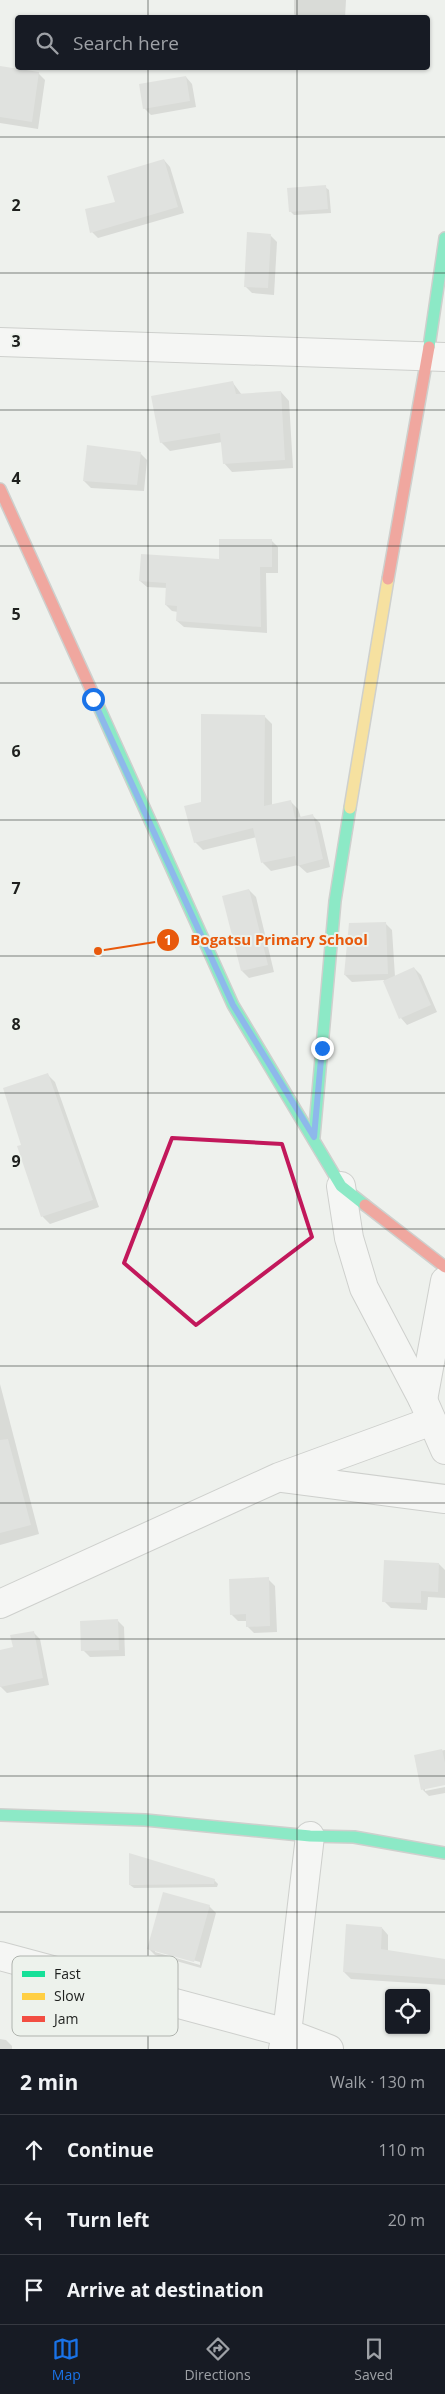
<!DOCTYPE html>
<html lang="en">
<head>
<meta charset="utf-8">
<style>
	:root { --surface:#171b24; --page:#242831; --text:#f1f3f6; --muted:#9ea1a6; --line:#363941; --accent:#1a73e8 }
	body { margin:0; font-family:"Open Sans",sans-serif; background:var(--page); color:var(--text) }
	.controls { position:absolute; right:15px; bottom:15px; display:grid; overflow:hidden; border-radius:5px; box-shadow:0 1px 4px #0004 }
	.controls button { width:45px; height:45px; display:grid; place-items:center; padding:0; border:0; border-bottom:1px solid var(--line); background:var(--surface); color:var(--text); font:25px sans-serif }
	.stop { position:absolute; width:15px; height:15px; margin:-11px; border:4px solid #1a73e8; border-radius:50%; background:#fff }
	.stop.end { background:#1a73e8; border-color:#fff; box-shadow:0 1px 5px #0008 }
	.list { margin:0; padding:0; list-style:none }
	h2 { display:flex; justify-content:space-between; align-items:center; height:65px; margin:0; padding:0 20px; font-size:21px }
	h2 small { font-size:16px; font-weight:400; color:var(--muted) }
	.list li { display:grid; grid-template-columns:32px 1fr auto; gap:15px; align-items:center; box-sizing:border-box; height:70px; padding:0 20px; border-top:1px solid var(--line) }
	.list b { display:block; font-size:19px; white-space:nowrap }
	.list em { font-size:16px; font-style:normal; color:var(--muted) }
	.icon { flex:none; width:28px; height:28px; fill:none; stroke:currentColor; stroke-width:2; stroke-linecap:round; stroke-linejoin:round }
	.map { position:relative; flex:none; width:445px; height:2049px; overflow:hidden }
	.search { position:absolute; background:var(--surface); box-shadow:0 1px 4px #0004; left:15px; right:15px; top:15px; height:55px; display:flex; align-items:center; gap:12px; box-sizing:border-box; padding:0 18px; border-radius:5px; color:var(--muted); font-size:19px }
	.sheet { height:275px; background:var(--surface) }
	nav { display:flex; justify-content:space-around; align-items:center; box-sizing:border-box; height:70px; border-top:1px solid var(--line); background:var(--surface); font-size:14px; color:var(--muted) }
	nav a { display:grid; justify-items:center; gap:2px }
	nav .on { color:var(--accent) }
	.map>svg:first-child { display:block }
	.shadow { fill:#0003; fill-rule:evenodd }
	.building { fill:#cfd1ce }
	.lines { fill:none; stroke-linecap:round; stroke-linejoin:round }
	.street-casing { stroke:#a6a8a6; stroke-width:30 }
	.fast-casing { stroke:#a6a8a6; stroke-width:14 }
	.slow-casing { stroke:#a6a8a6; stroke-width:14 }
	.jam-casing { stroke:#a6a8a6; stroke-width:14 }
	.street { stroke:#fcfdfc; stroke-width:28 }
	.fast { stroke:#16e098; stroke-width:11 }
	.slow { stroke:#ffcf43; stroke-width:11 }
	.jam { stroke:#f24e42; stroke-width:11 }
	.route { stroke:#1a73e8; stroke-width:6 }
	.marked { fill:none; stroke:#c2185b; stroke-width:4; stroke-linejoin:round }
	.grid { fill:none; stroke:#1e201e; stroke-width:1; stroke-opacity:0.55 }
	.key { fill:#edf2ec; stroke:#afb3ae; stroke-width:1 }
	.key-label { font-size:14px; fill:#1e201e }
	.grid-label { font-size:16px; text-anchor:middle; font-weight:bold; fill:#1e201e; stroke:#edf2ec; stroke-width:4; stroke-linejoin:round; paint-order:stroke }
	.leader { fill:none; stroke:#e8590c; stroke-width:2 }
	.callout-dot { fill:#e8590c; stroke:#edf2ec; stroke-width:2 }
	.mark-label { font-size:15px; text-anchor:middle; font-weight:bold; fill:#fff }
	.callout-label { font-size:15px; text-anchor:middle; font-weight:bold; fill:#e8590c; stroke:#edf2ec; stroke-width:4; stroke-linejoin:round; paint-order:stroke }
</style>
</head>
<body>
<div class="map">
<svg width="445" height="2049" viewBox="0 0 445 2049">
	<rect width="100%" height="100%" fill="#eef1ed"/>
	<g class="shadow">
		<path d="M294,0H346L345,18H298L294,14Z"/>
		<path d="M0,67L38,73L45,80L38,129L0,123Z"/>
		<path d="M186,77L192,84L196,107L151,115L144,108Z"/>
		<path d="M164,160L170,167L184,213L98,238L92,232L117,203Z"/>
		<path d="M325,187L329,190L331,213L294,215L290,211Z"/>
		<path d="M270,235L277,242L274,295L252,293L245,286Z"/>
		<path d="M233,383L242,395L281,392L289,401L293,468L232,472L224,463L222,442L170,451L161,442Z"/>
		<path d="M140,453L147,460L144,491L91,488L84,481Z"/>
		<path d="M271,540L278,547V573H266L267,633L184,627L177,621L178,612L172,611L166,605L167,588L147,587L140,581L220,560Z"/>
		<path d="M264,716L272,724V806L290,801L298,809L301,818L312,815L320,823L330,867L307,873L298,865L271,871L263,863L257,837L203,850L195,842L202,803Z"/>
		<path d="M249,890L256,897L274,972L249,978L242,971Z"/>
		<path d="M385,923L392,930L395,977L414,968L421,975L437,1012L407,1025L401,1018L384,980L352,982L345,975Z"/>
		<path d="M48,1075L55,1082L99,1207L50,1224L43,1217L19,1147L23,1145Z"/>
		<path d="M0,1384L39,1534L0,1545Z"/>
		<path d="M439,1564L445,1570V1598L428,1597L427,1610L391,1608L384,1601Z"/>
		<path d="M268,1579L275,1586L277,1632L254,1633L247,1626V1621H238L231,1614Z"/>
		<path d="M117,1620L124,1627L125,1656L90,1657L83,1650Z"/>
		<path d="M33,1632L40,1639L49,1685L7,1693L0,1686V1651L14,1648Z"/>
		<path d="M445,1750V1784L425,1788V1791L445,1787V1793L429,1796L423,1790L415,1756Z"/>
		<path d="M214,1880L218,1884L217,1887L134,1888L130,1885Z"/>
		<path d="M209,1906L216,1913L201,1968L155,1955L148,1948ZM155,1950L200,1962V1965L155,1952Z"/>
		<path d="M382,1928L388,1935V1951L445,1960V1985L351,1979L344,1972Z"/>
		<path d="M0,2039L6,2040L12,2046V2049H0Z"/>
	</g>
	<g class="building">
		<path d="M0,66L39,72L32,122L0,117Z"/>
		<path d="M186,76L190,101L143,109L139,84Z"/>
		<path d="M164,159L178,207L90,233L85,209L115,202L107,176Z"/>
		<path d="M326,185L328,209L289,212L287,188Z"/>
		<path d="M247,232L271,234L268,288L244,287Z"/>
		<path d="M233,381L236,394L281,391L285,460L223,464L220,433L160,443L151,396Z"/>
		<path d="M87,445L141,452L137,485L83,481Z"/>
		<path d="M219,539H272V567H260L261,627L176,621L177,606L165,605L166,583L139,581L141,554L219,559Z"/>
		<path d="M201,714L265,715L264,806L291,800L295,818L313,814L323,859L297,866L295,856L261,863L253,828L194,843L184,806L201,802Z"/>
		<path d="M249,889L268,965L241,971L222,896Z"/>
		<path d="M386,922L388,974L344,975L349,923Z"/>
		<path d="M414,967L431,1005L399,1019L383,981Z"/>
		<path d="M48,1073L93,1200L41,1217L17,1146L21,1145L3,1088Z"/>
		<path d="M8,1439L31,1525L0,1533V1440Z"/>
		<path d="M384,1560L439,1563L438,1592L421,1591V1603L382,1602Z"/>
		<path d="M269,1577L270,1626L246,1627V1614L230,1615L229,1579Z"/>
		<path d="M118,1619L119,1650L81,1651L80,1621Z"/>
		<path d="M34,1631L43,1678L0,1687V1650L13,1647L10,1635Z"/>
		<path d="M442,1749L445,1763V1785L421,1790L414,1755Z"/>
		<path d="M129,1853L215,1879L214,1884L129,1885Z"/>
		<path d="M163,1892L210,1905L194,1962L147,1949Z"/>
		<path d="M346,1924L382,1927L381,1949L445,1959V1979L343,1972Z"/>
	</g>
	<g class="lines">
		<defs>
			<g id="street">
				<path d="M0,342L445,357"/>
				<path d="M341,1186L349,1238L364,1288L423,1400L445,1450"/>
				<path d="M423,1400L445,1281"/>
				<path d="M283,1478L445,1499"/>
				<path d="M0,1604L279,1477L432,1421"/>
				<path d="M0,1956L287,2033L329,2049"/>
				<path d="M283,2049L287,2033L310,1836"/>
			</g>
			<g id="fast">
				<path d="M429,347L445,238"/>
				<path d="M98,705L233,1005L341,1186L365,1205"/>
				<path d="M314,1137L335,901L350,808"/>
				<path d="M0,1815L145,1820L310,1836L354,1837L445,1853"/>
			</g>
			<path id="slow" d="M350,808L388,579"/>
			<g id="jam">
				<path d="M0,489L98,705"/>
				<path d="M388,579L429,347"/>
				<path d="M365,1205L445,1267"/>
			</g>
		</defs>
		<use href="#street" class="street-casing"/>
		<use href="#fast" class="fast-casing"/>
		<use href="#slow" class="slow-casing"/>
		<use href="#jam" class="jam-casing"/>
		<use href="#street" class="street"/>
		<use href="#fast" class="fast"/>
		<use href="#slow" class="slow"/>
		<use href="#jam" class="jam"/>
	</g>
	<g class="lines">
		<path class="route" d="M93,699L233,1005L314,1137L322,1048"/>
	</g>
	<path d="M0 0H445V2049H0ZM172,1138L282,1144L312,1237L196,1325L124,1263Z" fill="#eef1ed" fill-opacity=".55" fill-rule="evenodd"/>
	<path class="marked" d="M172,1138L282,1144L312,1237L196,1325L124,1263Z"/>
	<path class="grid" d="M148,0V18M297,0V18M148,68V2049M297,68V2049M0,137H445M0,273H445M0,410H445M0,546H445M0,683H445M0,820H445M0,956H445M0,1093H445M0,1229H445M0,1366H445M0,1503H445M0,1639H445M0,1776H445M0,1912H445"/>
	<rect x="12" y="1956" width="166" height="80" rx="8" class="key"/>
	<rect x="22" y="1971" width="23" height="6" fill="#16e098"/>
	<rect x="22" y="1993" width="23" height="7" fill="#ffcf43"/>
	<rect x="22" y="2016" width="23" height="6" fill="#f24e42"/>
	<g class="key-label">
		<text x="54" y="1979">Fast</text>
		<text x="54" y="2001">Slow</text>
		<text x="54" y="2024">Jam</text>
	</g>
	<g class="grid-label">
		<text x="16" y="211">2</text>
		<text x="16" y="347">3</text>
		<text x="16" y="484">4</text>
		<text x="16" y="620">5</text>
		<text x="16" y="757">6</text>
		<text x="16" y="894">7</text>
		<text x="16" y="1030">8</text>
		<text x="16" y="1167">9</text>
	</g>
	<path class="leader" d="M98 951L168 940"/>
	<g class="callout-dot">
		<circle cx="98" cy="951" r="5"/>
		<circle cx="168" cy="940" r="12"/>
	</g>
	<g class="mark-label">
		<text x="168" y="945">1</text>
	</g>
	<g class="callout-label">
		<text x="279" y="945">Bogatsu Primary School</text>
	</g>
</svg>
<div class="controls">
<button><svg class="icon" aria-label="locate" viewBox="0 0 24 24"><circle cx="12" cy="12" r="6"/><path d="M12 2v4M12 18v4M2 12h4M18 12h4"/></svg></button>
</div>
<div class="stop" style="left:93px;top:699px"></div>
<div class="stop end" style="left:322px;top:1048px"></div>
<div class="search"><svg class="icon" aria-label="search" viewBox="0 0 24 24"><circle cx="10" cy="10" r="6"/><path d="M15 15l6 6"/></svg>Search here</div>
</div>
<section class="sheet">
<h2>2 min<small>Walk · 130 m</small></h2>
<ul class="list">
<li><svg class="icon" aria-label="ahead" viewBox="0 0 24 24"><path d="M12 20V5M6 11l6-6 6 6"/></svg><div><b>Continue</b></div><em>110 m</em></li>
<li><svg class="icon" aria-label="left" viewBox="0 0 24 24"><path d="M17 20v-9H6M10 6l-5 5 5 5"/></svg><div><b>Turn left</b></div><em>20 m</em></li>
<li><svg class="icon" aria-label="arrive" viewBox="0 0 24 24"><path d="M6 21V4h12l-3 4 3 4H6"/></svg><div><b>Arrive at destination</b></div></li>
</ul>
</section>
<nav>
<a class="on"><svg class="icon" aria-label="map" viewBox="0 0 24 24"><path d="M3 6l6-2 6 2 6-2v14l-6 2-6-2-6 2zM9 4v14M15 6v14"/></svg>Map</a>
<a><svg class="icon" aria-label="directions" viewBox="0 0 24 24"><path d="M12 3l9 9-9 9-9-9zM9 14v-3h6M13 9l2 2-2 2"/></svg>Directions</a>
<a><svg class="icon" aria-label="saved" viewBox="0 0 24 24"><path d="M7 4h10v16l-5-4-5 4z"/></svg>Saved</a>
</nav>
</body>
</html>
